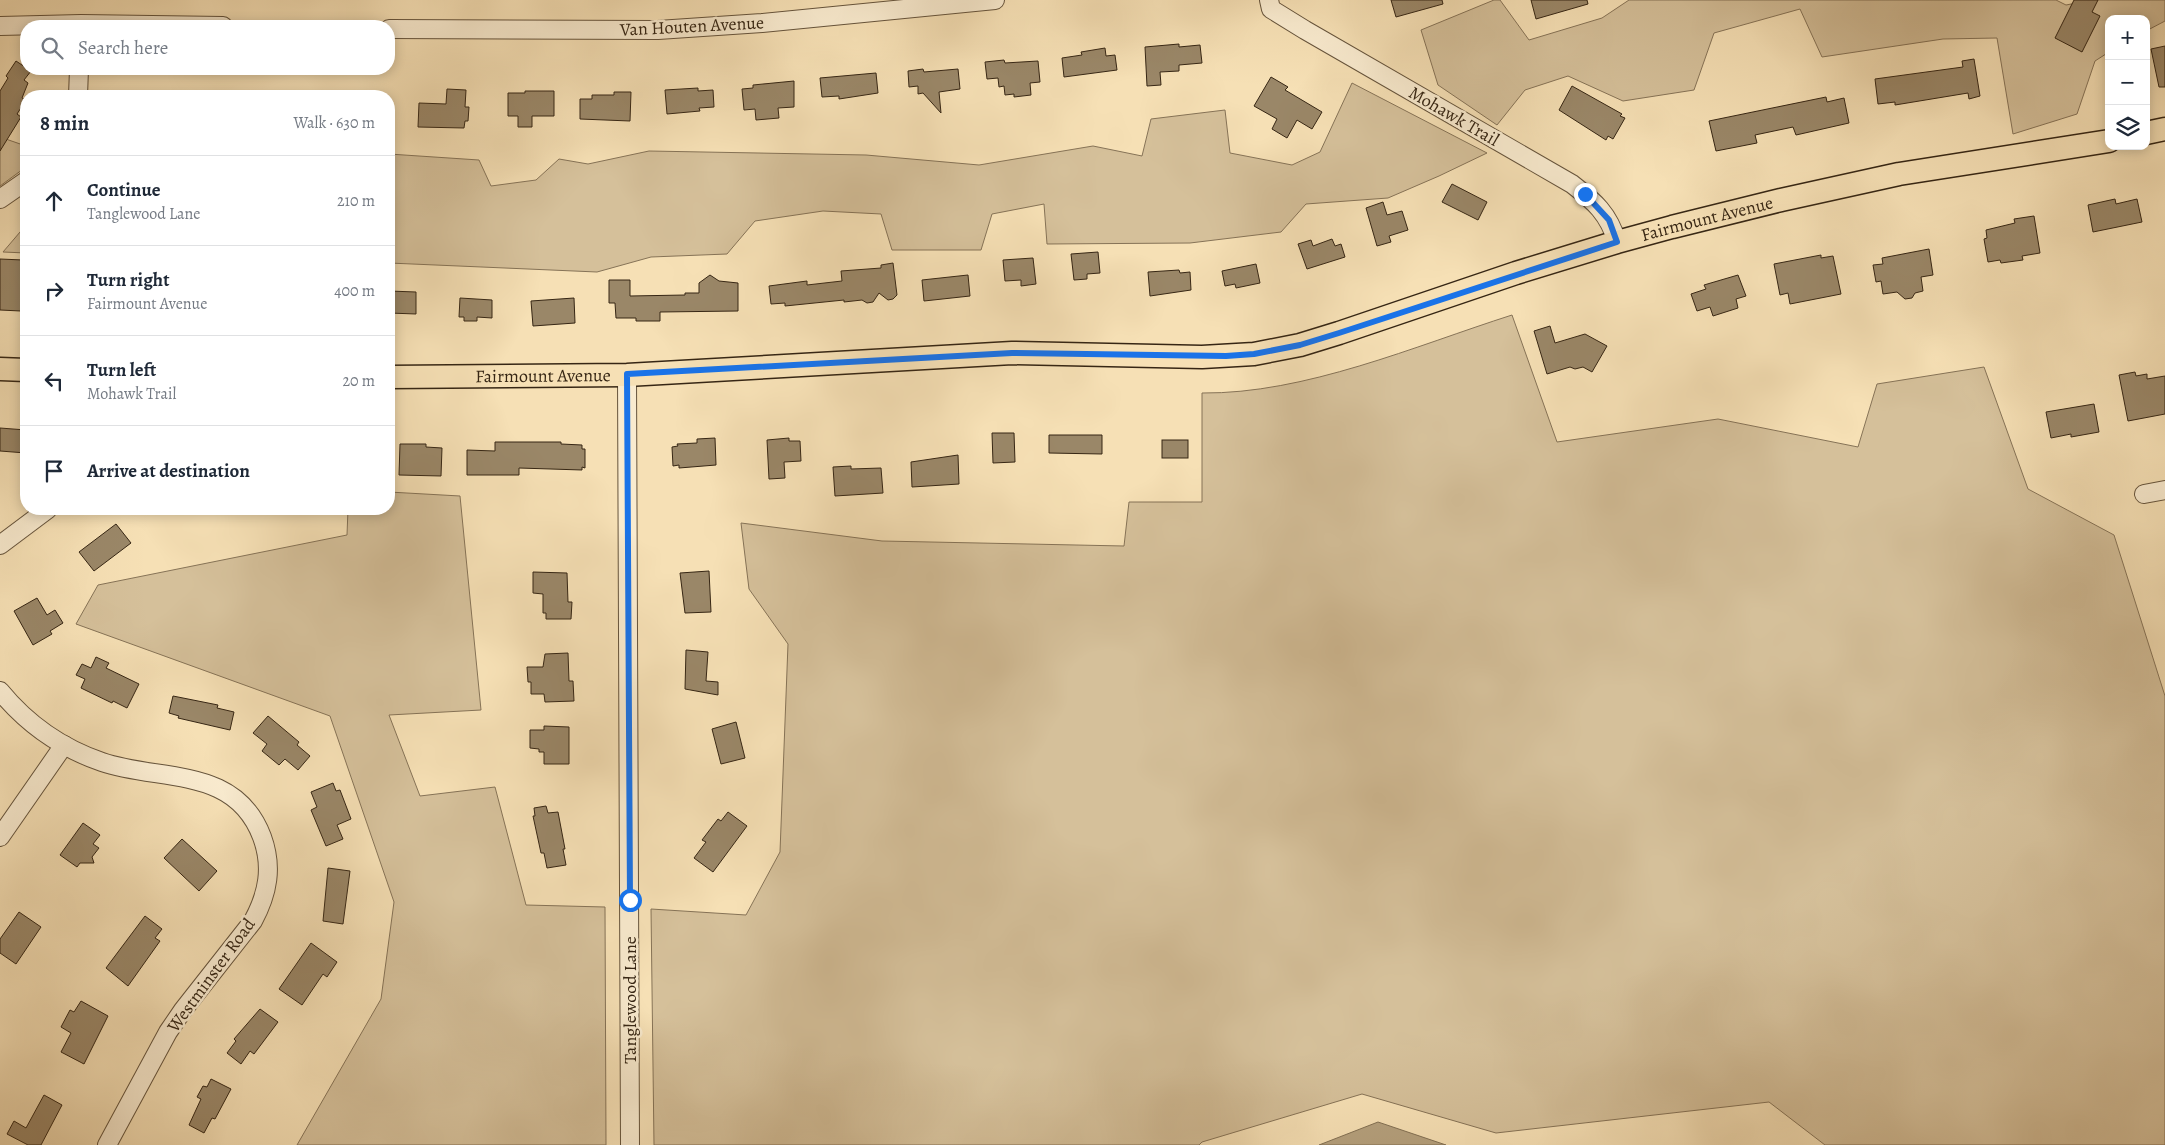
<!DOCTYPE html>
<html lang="en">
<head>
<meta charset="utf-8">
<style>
	:root { --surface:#fff; --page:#f2f2f3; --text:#1f2937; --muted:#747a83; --line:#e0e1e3 }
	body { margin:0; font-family:Alegreya,serif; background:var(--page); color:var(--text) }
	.controls { position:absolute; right:15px; top:15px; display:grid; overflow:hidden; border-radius:10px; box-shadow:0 2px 12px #0003 }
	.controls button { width:45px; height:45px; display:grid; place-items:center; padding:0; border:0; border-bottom:1px solid var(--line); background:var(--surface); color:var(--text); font:25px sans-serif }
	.stop { position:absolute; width:15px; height:15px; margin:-11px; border:4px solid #1a73e8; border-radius:50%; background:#fff }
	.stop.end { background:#1a73e8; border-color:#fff; box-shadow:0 1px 5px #0008 }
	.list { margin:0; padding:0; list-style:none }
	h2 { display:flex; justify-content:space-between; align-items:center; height:65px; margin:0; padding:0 20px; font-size:21px }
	h2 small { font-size:16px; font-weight:400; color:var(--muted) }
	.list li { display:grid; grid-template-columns:32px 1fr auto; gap:15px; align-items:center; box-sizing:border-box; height:90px; padding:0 20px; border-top:1px solid var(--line) }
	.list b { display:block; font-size:19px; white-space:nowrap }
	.list p { margin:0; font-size:16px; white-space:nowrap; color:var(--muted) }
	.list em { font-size:16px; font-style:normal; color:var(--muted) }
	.icon { flex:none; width:28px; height:28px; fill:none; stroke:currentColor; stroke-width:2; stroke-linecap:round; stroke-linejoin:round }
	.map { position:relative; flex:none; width:2165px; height:1145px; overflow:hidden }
	.search { position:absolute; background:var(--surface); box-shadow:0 2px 12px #0003; left:20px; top:20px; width:375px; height:55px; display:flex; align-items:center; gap:12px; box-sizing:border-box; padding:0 18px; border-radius:20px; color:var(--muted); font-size:19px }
	.panel { position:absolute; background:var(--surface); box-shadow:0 2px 12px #0003; left:20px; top:90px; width:375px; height:425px; border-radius:20px }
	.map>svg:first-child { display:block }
	.green { fill:#d5c09a; stroke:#867357 }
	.water { fill:#b5a17e; stroke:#827054 }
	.building { fill:#9a8768; stroke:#362614 }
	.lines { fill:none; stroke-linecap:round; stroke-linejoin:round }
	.minor-casing { stroke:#66543c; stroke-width:20 }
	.major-casing { stroke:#362614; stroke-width:25 }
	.minor { stroke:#f9ebcf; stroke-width:18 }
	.major { stroke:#f6e0b5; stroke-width:22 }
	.route { stroke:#1a73e8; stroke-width:6 }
	.labels { text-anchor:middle; stroke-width:5; stroke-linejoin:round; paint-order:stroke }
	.street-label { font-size:18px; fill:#362614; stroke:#f9ebcf }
</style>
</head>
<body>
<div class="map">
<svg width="2165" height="1145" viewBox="0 0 2165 1145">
	<rect width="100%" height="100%" fill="#f6e0b5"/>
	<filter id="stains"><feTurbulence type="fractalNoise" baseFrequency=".004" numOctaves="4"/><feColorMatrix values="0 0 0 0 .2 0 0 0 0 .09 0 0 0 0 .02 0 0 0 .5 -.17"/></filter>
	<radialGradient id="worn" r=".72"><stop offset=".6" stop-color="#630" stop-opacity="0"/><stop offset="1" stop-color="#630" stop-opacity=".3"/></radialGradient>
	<g class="green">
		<path d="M1494,0H1500L1529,40L1602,18L1629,0H2056L2066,5L2092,0H2165V21L2146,31V19H2109V52L2095,61L2077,114L2013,134L1997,38L1943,39L1822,57L1800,9L1714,33L1694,90L1623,101L1568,76L1525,90L1497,125L1438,85L1421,30Z"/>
		<path d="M1352,83L1487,153L1439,176L1388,198L1306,204L1281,232L1190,243L1047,244L1044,204L992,214L981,250H892L881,214L823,211L755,221L727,254L651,257L597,272L389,263V154L479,160L491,186L536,180L559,159L588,164L649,151L866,155L979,165L1093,146L1142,156L1151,119L1225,110L1230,153L1292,165L1320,152Z"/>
		<path d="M0,137L26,146V167L0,186Z"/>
		<path d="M26,225V253L3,252Z"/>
		<path d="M1512,315L1557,442L1718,419L1858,447L1877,384L1984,367L2028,489L2114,535L2165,696V1145H1825L1769,1102L1496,1133L1362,1094L1202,1142L1199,1145H654L651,909L746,915L780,852L788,644L749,589L741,523L882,541L1124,546L1129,502H1202V393C1305,394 1415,346 1512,315Z"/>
		<path d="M389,492L460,496L481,710L389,715L420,796L495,787L526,905L605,907L606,1145H297L381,999L394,902L330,716L76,624L98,585L347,535L348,509H389Z"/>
	</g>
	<path class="water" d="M1378,1122L1446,1145H1319Z"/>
	<g class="building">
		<path d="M1391,0H1442L1443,4L1396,17Z"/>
		<path d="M1531,0H1587L1588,4L1536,19Z"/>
		<path d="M2074,0H2098L2092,12L2100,16L2082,52L2055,38Z"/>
		<path d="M1179,44V47L1200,45L1202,63L1179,65V71L1160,72L1161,85L1147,86L1145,47Z"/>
		<path d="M2165,46V87H2159L2151,49Z"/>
		<path d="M1105,48L1106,56L1115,55L1117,70L1064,77L1062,58L1082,55L1081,52Z"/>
		<path d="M1974,59L1980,96L1969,99L1968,93L1895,105V102L1878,104L1875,79L1963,67L1962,61Z"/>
		<path d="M1004,60L1005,63L1038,61L1040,82L1030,83L1031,95L1014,97V94L1005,95L1004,86L999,87L998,78L987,79L985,62Z"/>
		<path d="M16,61L31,71L24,80L28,83L22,98L26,100L17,114L21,117L0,151V91L8,78L6,76Z"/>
		<path d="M923,69L924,72L958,69L960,89L939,92L941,113L923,93L918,94V86L909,87L908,71Z"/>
		<path d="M876,73L878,93L839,99V96L822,97L820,78Z"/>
		<path d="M1271,77L1288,87L1285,90L1322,112L1312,129L1297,120L1287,138L1272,129L1277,119L1254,106Z"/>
		<path d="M794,81V107L778,108L779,118L756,120L755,109L744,110L742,89L753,88V85Z"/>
		<path d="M1572,86L1622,114L1620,116L1625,118L1613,139L1608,136L1606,140L1559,110Z"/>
		<path d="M698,88V91L713,90L714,107L699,108L700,111L667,114L665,90Z"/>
		<path d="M447,89L466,90L465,107H469L468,121H465L464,128L418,127L419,103L446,104Z"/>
		<path d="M525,91H554V116H532V127H518V116H508V93H525Z"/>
		<path d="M614,92H631L630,121L580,119V99H592V95H614Z"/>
		<path d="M1826,97L1827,102L1844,98L1849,123L1796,135L1793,127L1755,135L1757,143L1716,151L1709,121Z"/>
		<path d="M1452,184L1487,202L1478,220L1442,202Z"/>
		<path d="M2115,199L2116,204L2137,199L2142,222L2093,232L2088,205Z"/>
		<path d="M1383,202L1387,215L1402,211L1408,230L1389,236L1391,242L1377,246L1366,208Z"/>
		<path d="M2034,216L2040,253L2022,256L2023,260L2001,263L2000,260L1988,262L1984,239L1987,238L1986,230L2015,223L2014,219Z"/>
		<path d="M1332,239L1335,246L1341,244L1345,257L1307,269L1298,244L1311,240L1313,246Z"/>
		<path d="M1929,249L1933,275L1921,277L1923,291L1915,293L1912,298L1905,299L1897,292L1883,294L1881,281L1876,282L1873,265L1883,264L1882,258Z"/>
		<path d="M1098,252L1100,273L1087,274V279L1074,280L1071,254Z"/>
		<path d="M1821,255V258L1833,256L1841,294L1790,304L1788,293L1780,295L1774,264Z"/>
		<path d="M1033,258L1036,284L1021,286V280L1005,281L1003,260Z"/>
		<path d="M0,259L23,260L21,311L0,310Z"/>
		<path d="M893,263L897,295L893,299L888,300L879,293L873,302L867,303L862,300L844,302V300L785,306V303L771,304L769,286L807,281V285L842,281L841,271L881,268V265Z"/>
		<path d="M1256,264L1260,283L1236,288L1235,284L1225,286L1222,271Z"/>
		<path d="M1179,270L1180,273L1190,272L1191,290L1150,296L1148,272Z"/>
		<path d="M710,275L719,281L738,283V311L660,312V321H636V318H616L615,303H609V280H630V296L685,295V293H699V283Z"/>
		<path d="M968,275L970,296L924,301L922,280Z"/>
		<path d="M1738,275L1746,296L1736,299L1738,308L1713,316L1710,307L1697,311L1691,294L1706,289L1704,285Z"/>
		<path d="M389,291L416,292V314L389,313Z"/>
		<path d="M460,298L492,300V318L477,317V321H464V317H459Z"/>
		<path d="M574,298L575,323L533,326L531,301Z"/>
		<path d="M1550,326L1555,343L1585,334L1607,346L1592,372L1583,367L1575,369L1570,367L1547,374L1534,331Z"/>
		<path d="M2135,372L2136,376L2147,374V379L2165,376V414L2128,421L2119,375Z"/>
		<path d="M2094,404L2099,432L2071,437V434L2051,438L2046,412Z"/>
		<path d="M0,428L26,430V453L0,451Z"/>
		<path d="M992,433H1014L1015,462L993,463Z"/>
		<path d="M1049,435H1102V454L1049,453Z"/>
		<path d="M715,438L716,465L679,468V465L673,466L672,447L678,446L677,444L697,443V439Z"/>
		<path d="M789,438V441H800L801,461L784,462L785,478L769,479L767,440Z"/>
		<rect x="1162" y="440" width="26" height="18"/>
		<path d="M495,442H561V444L582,445V449H585V468L582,467V470L519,468V475H467V450L495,451Z"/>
		<path d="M400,444H426V447L442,448L441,476L399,475Z"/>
		<path d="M958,455L959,484L912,487L911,462Z"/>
		<path d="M851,466V469L881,468L883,493L835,496L833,467Z"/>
		<path d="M116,524L131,543L94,571L79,552Z"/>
		<path d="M709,571L711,612L685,613L680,573Z"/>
		<path d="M533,572L567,573L568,602H572L571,619H546V613H543V594L533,593Z"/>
		<path d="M37,598L47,615L55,610L63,623L50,631L52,634L33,645L14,611Z"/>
		<path d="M686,650L708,652L706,681L718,682V695L685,689Z"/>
		<path d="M568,653L569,681H573L574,701L545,702L544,694H531V682H528L527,667H543L545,654Z"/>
		<path d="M96,657L109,663L106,668L139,684L127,708L113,701L112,703L81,688L85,679L76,675L82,664L91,668Z"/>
		<path d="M173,696L218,705L217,708L234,712L230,730L178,718L179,716L169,713Z"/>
		<path d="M268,716L299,742L297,745L310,756L298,770L285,759L279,765L262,751L267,744L253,733Z"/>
		<path d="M736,722L745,758L721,764L712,729Z"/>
		<path d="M544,726L569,727V764H544V752H539V749L530,748V730H544Z"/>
		<path d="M333,783L336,791L340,790L351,819L337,825L343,839L326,846L311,810L317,807L311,792Z"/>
		<path d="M546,806L548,813L558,812L565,849H563L566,865L547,868L544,853H541L533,816H535L534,808Z"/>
		<path d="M728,812L747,826L713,872L694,858L706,842L702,840L718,819L721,821Z"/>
		<path d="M83,823L100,835L93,844L99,848L92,857L94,863H80L77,867L60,855Z"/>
		<path d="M182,839L217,871L199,891L164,858Z"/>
		<path d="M328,868L350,871L343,924L323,921Z"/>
		<path d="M19,912L41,927L16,964L0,953V939Z"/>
		<path d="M145,916L162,929L155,938L160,941L128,986L106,968Z"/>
		<path d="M311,943L337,962L327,977L323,974L302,1005L279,989Z"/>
		<path d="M81,1001L108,1016L84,1064L61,1052L71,1033L61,1027L70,1010L74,1012Z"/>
		<path d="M260,1009L278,1022L254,1054L250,1051L241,1064L227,1053L236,1041L234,1039Z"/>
		<path d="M211,1079L231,1089L215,1119L212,1118L204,1133L189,1125L201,1099L197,1097L203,1086L207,1087Z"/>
		<path d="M44,1095L62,1105L41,1145H28L7,1134L14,1121L26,1128Z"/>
	</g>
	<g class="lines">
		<defs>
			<g id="minor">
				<path d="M1269,0L1271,9L1305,30L1572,184C1594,201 1609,214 1617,242"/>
				<path d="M0,26L81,24L223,26"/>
				<path d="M389,29L658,30L762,23L995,0"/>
				<path d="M78,96L79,69"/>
				<path d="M0,199L26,181"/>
				<path d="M627,375L630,1145"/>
				<path d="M2144,494L2165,490"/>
				<path d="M0,545L48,509"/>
				<path d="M0,691C27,724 61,748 102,762C160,782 235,765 262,837C273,867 268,893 253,921L183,1010L168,1032L107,1145"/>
				<path d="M0,837L64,745"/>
			</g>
			<g id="major">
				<path d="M2146,133L2165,129"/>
				<path d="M0,369L26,370"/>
				<path id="s1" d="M389,377L627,375L1012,353L1202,357L1254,354L1300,345L1339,333L1516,273L1617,242L1672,227L1781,200L1899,174L2109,141"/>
			</g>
		</defs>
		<use href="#minor" class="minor-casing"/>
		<use href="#major" class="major-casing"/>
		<use href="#minor" class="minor"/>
		<use href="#major" class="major"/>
	</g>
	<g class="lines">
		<path class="route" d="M630,900L627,374L1012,353L1226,356L1254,354L1300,345L1339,333L1617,242L1609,220L1585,194"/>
	</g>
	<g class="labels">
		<g class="street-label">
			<text transform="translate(692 26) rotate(-3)" y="6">Van Houten Avenue</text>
			<text transform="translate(1454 116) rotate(30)" y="6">Mohawk Trail</text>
			<text dy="6" stroke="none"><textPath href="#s1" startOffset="1339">Fairmount Avenue</textPath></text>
			<text dy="6" stroke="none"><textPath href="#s1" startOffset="154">Fairmount Avenue</textPath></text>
			<text transform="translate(211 975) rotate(-54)" y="6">Westminster Road</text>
			<text transform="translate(630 1000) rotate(-90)" y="6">Tanglewood Lane</text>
		</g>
	</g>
	<rect width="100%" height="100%" filter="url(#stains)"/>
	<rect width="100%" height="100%" fill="url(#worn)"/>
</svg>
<div class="controls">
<button>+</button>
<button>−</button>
<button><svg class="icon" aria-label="layers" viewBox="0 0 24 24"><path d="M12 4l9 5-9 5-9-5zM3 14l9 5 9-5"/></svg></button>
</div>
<div class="stop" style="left:630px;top:900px"></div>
<div class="stop end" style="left:1585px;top:194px"></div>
<div class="search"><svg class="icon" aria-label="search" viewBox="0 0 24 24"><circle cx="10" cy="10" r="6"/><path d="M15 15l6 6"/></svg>Search here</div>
<section class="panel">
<h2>8 min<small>Walk · 630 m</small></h2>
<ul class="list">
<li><svg class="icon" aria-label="ahead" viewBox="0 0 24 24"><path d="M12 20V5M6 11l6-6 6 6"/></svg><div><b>Continue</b><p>Tanglewood Lane</p></div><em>210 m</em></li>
<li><svg class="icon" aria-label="right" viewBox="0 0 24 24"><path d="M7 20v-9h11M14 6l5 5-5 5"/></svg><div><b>Turn right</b><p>Fairmount Avenue</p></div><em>400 m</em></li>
<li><svg class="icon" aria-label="left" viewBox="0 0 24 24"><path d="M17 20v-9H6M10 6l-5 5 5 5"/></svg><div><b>Turn left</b><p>Mohawk Trail</p></div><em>20 m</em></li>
<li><svg class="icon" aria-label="arrive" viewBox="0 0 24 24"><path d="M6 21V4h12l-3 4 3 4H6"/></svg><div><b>Arrive at destination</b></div></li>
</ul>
</section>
</div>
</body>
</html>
